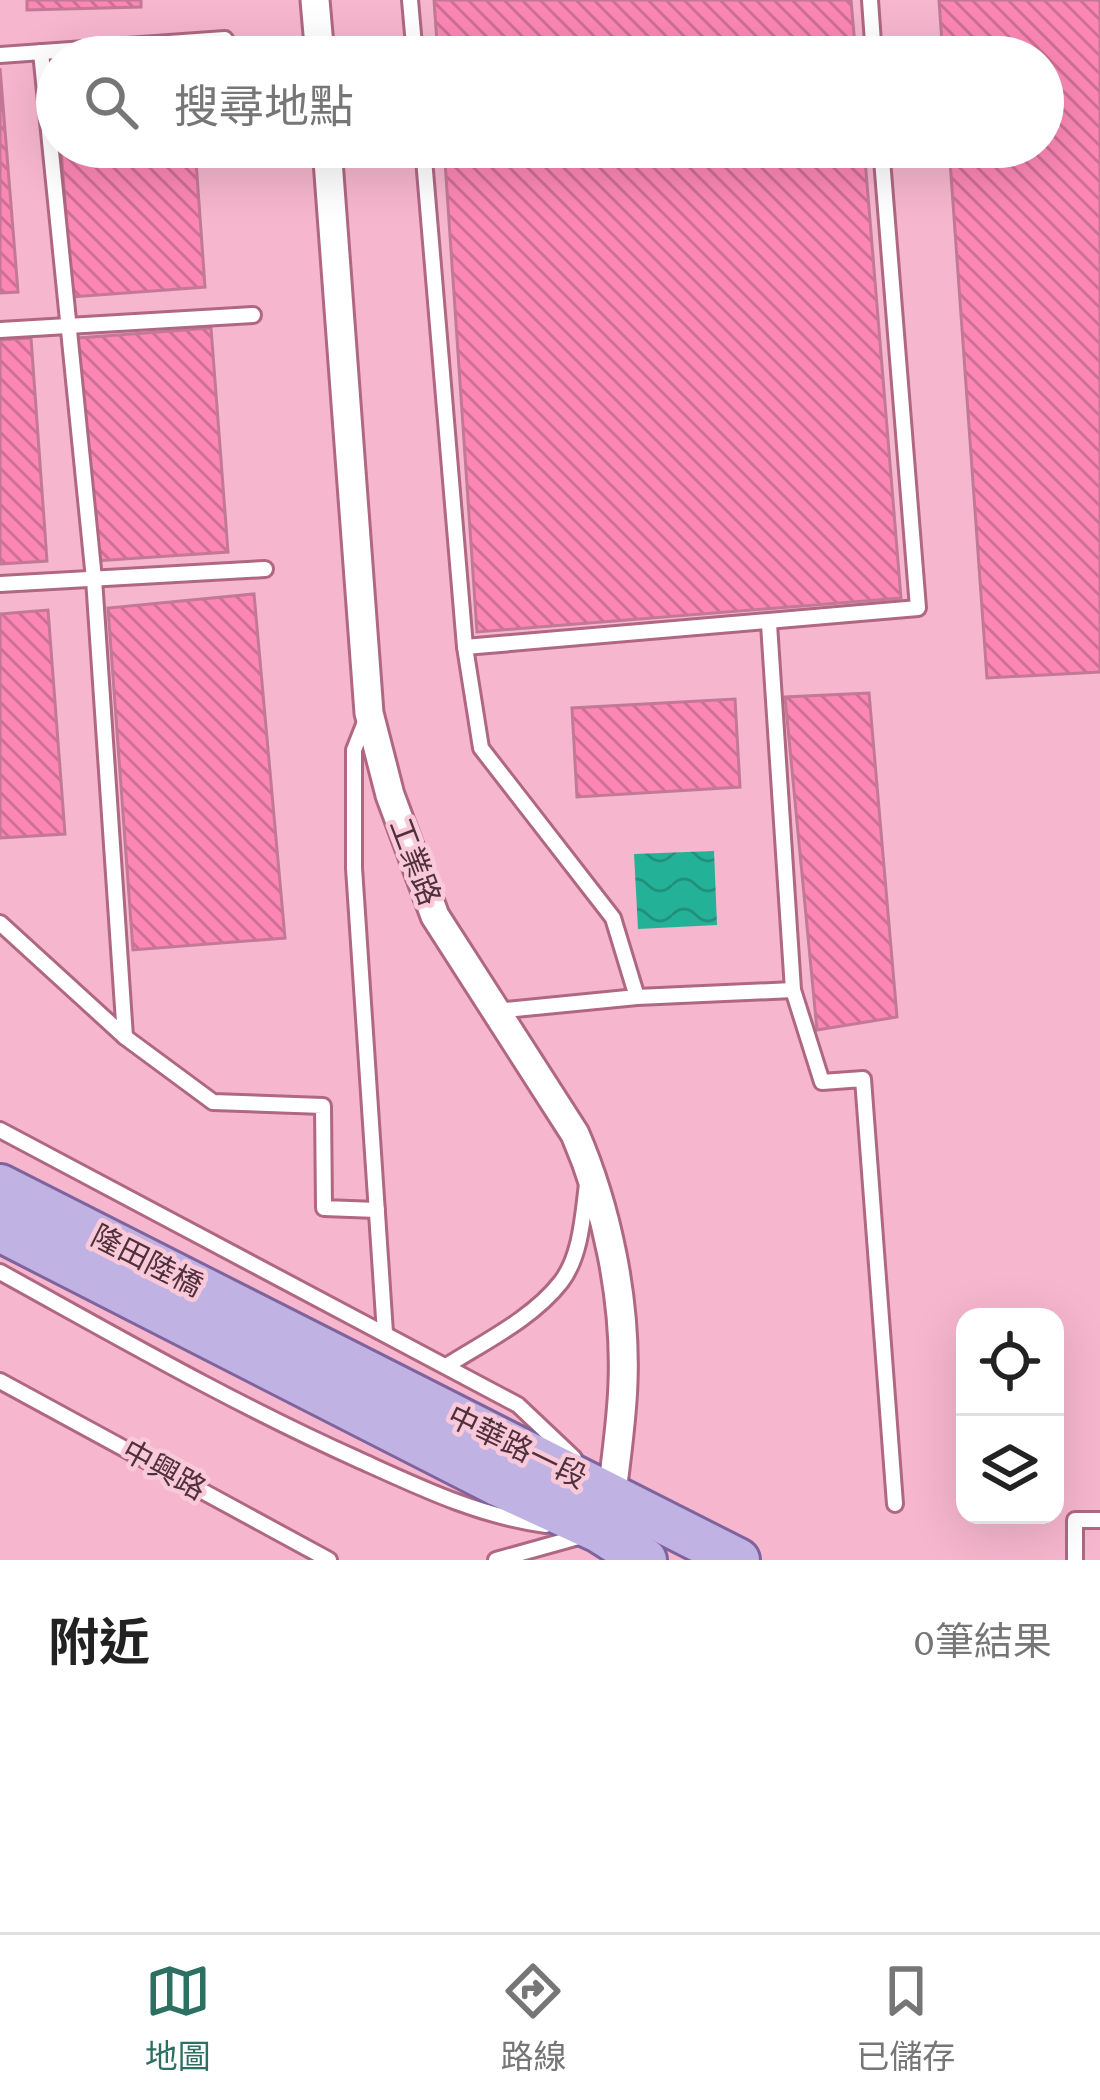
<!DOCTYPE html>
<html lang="zh-TW">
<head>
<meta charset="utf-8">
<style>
	:root { --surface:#fff; --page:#f6f6f6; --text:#222; --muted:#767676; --line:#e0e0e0; --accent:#2d7061 }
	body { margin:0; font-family:"Crimson Pro","Noto Sans TC",serif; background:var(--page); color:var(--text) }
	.controls { position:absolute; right:36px; bottom:36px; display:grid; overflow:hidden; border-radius:24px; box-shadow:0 12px 48px #0002 }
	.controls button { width:108px; height:108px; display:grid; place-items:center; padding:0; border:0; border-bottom:3px solid var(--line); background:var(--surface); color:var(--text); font:60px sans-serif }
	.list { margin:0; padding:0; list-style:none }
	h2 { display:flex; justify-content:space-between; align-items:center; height:156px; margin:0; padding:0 48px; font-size:51px }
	h2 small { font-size:39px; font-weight:400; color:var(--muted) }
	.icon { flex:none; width:66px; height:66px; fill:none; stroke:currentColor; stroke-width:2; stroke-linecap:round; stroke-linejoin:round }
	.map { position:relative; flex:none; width:1100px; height:1560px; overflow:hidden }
	.search { position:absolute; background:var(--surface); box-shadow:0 12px 48px #0002; left:36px; right:36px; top:36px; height:132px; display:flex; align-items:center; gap:30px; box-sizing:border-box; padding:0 42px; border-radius:66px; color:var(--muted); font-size:45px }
	.sheet { height:372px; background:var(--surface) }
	nav { display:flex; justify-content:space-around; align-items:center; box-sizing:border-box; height:168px; border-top:3px solid var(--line); background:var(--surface); font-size:33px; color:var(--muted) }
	nav a { display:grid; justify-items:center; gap:6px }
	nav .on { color:var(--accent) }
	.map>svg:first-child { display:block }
	.water { fill:url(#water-waves) }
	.building { fill:url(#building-back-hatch); stroke:#c37995; stroke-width:3 }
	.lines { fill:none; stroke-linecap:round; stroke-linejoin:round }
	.lane-casing { stroke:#af6782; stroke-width:20 }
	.street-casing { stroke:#af6782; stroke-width:33 }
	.primary-casing { stroke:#7e639d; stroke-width:48 }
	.lane { stroke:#fff; stroke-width:14 }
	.street { stroke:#fff; stroke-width:27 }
	.primary { stroke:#c0b2e3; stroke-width:42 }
	.labels { text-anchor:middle; stroke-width:9; stroke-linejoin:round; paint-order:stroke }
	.street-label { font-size:30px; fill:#50303c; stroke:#f9c9d9 }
</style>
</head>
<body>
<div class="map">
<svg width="1100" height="1560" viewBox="0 0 1100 1560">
	<defs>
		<pattern id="water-waves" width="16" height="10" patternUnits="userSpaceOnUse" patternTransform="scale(3)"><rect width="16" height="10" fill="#23b297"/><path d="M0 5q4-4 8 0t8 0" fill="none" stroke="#21917c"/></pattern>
		<pattern id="building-back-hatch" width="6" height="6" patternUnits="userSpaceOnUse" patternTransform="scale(3)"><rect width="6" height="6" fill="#fc87b5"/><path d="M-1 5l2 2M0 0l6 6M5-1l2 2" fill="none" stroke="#ce6f94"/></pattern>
	</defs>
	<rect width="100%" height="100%" fill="#f6b6cd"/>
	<path class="water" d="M714,851L717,925L638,929L634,854Z"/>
	<g class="building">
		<path d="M27,0H141V7L27,10Z"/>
		<path d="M434,0H851L856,57H438Z"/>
		<path d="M939,0H1100V672L987,678L949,147H1043V57H943Z"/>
		<path d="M0,68L18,292L0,293Z"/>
		<path d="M61,147H195L205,287L72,297Z"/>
		<path d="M444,147H864L901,598L477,632Z"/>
		<path d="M211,328L228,552L95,561L78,338Z"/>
		<path d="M31,338L47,561L0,564V340Z"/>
		<path d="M254,594L285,938L133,950L108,608Z"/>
		<path d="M48,610L65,834L0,838V614Z"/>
		<path d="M869,693L897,1017L817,1030L785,697Z"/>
		<path d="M735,699L740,787L577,797L572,708Z"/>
	</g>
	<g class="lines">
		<defs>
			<g id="lane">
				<path d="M410,0L415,57"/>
				<path d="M870,0L874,57"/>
				<path d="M41,52L94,579L125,1037"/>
				<path d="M0,55L225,39"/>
				<path d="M423,147L465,647L481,748L613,918L637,997L495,1011"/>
				<path d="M0,330L253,315"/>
				<path d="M0,584L265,569"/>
				<path d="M769,624L793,990L822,1082L863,1079L895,1504"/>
				<path d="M465,647L918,608L881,147"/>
				<path d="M367,717L354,750V868L385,1333"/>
				<path d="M0,923L125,1037L213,1102L323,1106L324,1208L377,1210"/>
				<path d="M637,997L793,990"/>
				<path d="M0,1130L518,1405L574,1458"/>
				<path d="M0,1272C118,1337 234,1404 357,1459C419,1487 478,1516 546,1525"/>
				<path d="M448,1365C486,1341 533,1318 561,1282C581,1256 583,1215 587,1184"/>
				<path d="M0,1381L329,1560"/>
				<path d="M496,1560L582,1536"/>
				<path d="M1075,1560V1520H1100"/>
			</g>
			<g id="street">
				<path d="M315,0L320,57"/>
				<path d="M327,147L369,713L390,795L435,916L575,1134C607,1208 626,1300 623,1382C622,1419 616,1457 612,1494L607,1509"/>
			</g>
			<g id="primary">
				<path d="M0,1186L738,1560"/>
				<path d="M0,1230L499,1485L599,1531L645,1560"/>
			</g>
		</defs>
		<use href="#lane" class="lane-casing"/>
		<use href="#street" class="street-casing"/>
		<use href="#primary" class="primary-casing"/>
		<use href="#lane" class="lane"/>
		<use href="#street" class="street"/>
		<use href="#primary" class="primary"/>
	</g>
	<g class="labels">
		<g class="street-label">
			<text transform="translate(415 862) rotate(69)" y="10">工業路</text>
			<text transform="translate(147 1261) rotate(27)" y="10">隆田陸橋</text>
			<text transform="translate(517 1447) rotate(26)" y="10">中華路一段</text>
			<text transform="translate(164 1470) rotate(29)" y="10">中興路</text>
		</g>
	</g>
</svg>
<div class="controls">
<button><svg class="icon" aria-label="locate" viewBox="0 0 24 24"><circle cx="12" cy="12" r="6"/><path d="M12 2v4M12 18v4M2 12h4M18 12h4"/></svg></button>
<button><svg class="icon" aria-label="layers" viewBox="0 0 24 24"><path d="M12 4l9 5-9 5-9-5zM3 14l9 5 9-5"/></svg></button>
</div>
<div class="search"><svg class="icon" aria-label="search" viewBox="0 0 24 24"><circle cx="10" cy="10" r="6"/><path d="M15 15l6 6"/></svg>搜尋地點</div>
</div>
<section class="sheet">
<h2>附近<small>0筆結果</small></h2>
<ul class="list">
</ul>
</section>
<nav>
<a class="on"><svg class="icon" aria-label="map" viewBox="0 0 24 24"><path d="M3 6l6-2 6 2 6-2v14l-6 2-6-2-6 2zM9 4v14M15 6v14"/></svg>地圖</a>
<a><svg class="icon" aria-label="directions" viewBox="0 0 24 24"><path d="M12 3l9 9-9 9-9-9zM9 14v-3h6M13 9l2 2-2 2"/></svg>路線</a>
<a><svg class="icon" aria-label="saved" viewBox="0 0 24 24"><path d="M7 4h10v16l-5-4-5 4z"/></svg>已儲存</a>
</nav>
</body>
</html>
